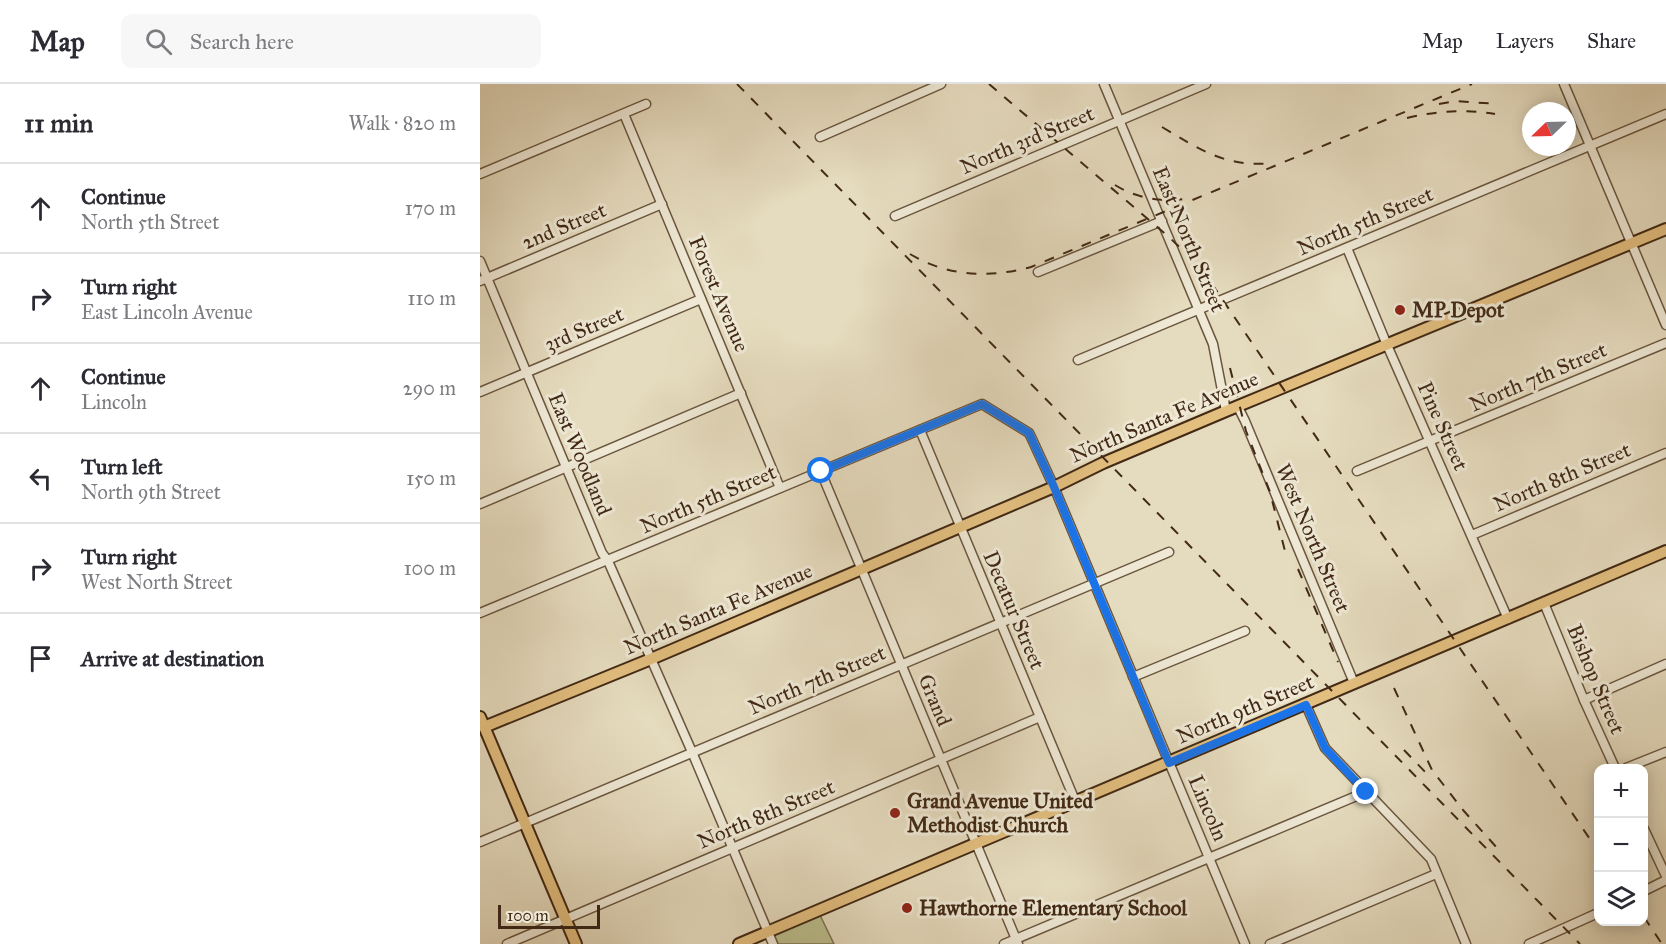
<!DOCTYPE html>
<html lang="en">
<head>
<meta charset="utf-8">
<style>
	:root { --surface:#fff; --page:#f7f7f7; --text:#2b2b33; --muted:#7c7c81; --line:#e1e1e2 }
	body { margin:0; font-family:"IM FELL Great Primer",serif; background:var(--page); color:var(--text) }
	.controls { position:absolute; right:18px; bottom:18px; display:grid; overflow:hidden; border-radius:12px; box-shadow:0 3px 15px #0003 }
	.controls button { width:54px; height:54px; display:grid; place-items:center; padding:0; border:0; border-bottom:2px solid var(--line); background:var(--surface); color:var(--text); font:30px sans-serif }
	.compass { position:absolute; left:1042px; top:18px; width:54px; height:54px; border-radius:50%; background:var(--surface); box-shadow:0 3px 15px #0003; rotate:247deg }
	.scale { position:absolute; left:18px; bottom:15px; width:102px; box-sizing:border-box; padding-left:6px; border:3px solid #412915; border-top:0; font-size:16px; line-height:21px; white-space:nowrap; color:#412915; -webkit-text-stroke:4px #eee8d5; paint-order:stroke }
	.stop { position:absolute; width:18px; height:18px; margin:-14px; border:4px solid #1a73e8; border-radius:50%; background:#fff }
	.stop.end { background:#1a73e8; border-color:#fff; box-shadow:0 2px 6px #0008 }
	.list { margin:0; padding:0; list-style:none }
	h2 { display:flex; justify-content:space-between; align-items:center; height:78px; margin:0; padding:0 24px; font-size:26px }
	h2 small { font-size:20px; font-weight:400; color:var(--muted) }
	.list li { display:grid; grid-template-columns:39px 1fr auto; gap:18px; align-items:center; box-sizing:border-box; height:90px; padding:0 24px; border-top:2px solid var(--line) }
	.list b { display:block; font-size:22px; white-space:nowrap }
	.list p { margin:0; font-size:20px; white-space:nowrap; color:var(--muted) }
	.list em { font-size:20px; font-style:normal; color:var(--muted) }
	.icon { flex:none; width:33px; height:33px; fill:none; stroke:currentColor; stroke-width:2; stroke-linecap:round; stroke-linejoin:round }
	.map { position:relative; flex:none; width:1186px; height:860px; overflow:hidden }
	header { display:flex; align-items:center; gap:36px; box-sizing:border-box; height:84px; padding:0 30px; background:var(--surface); border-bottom:2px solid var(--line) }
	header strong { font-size:28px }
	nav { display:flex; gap:33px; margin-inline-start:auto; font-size:21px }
	.search { width:420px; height:54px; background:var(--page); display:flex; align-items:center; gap:15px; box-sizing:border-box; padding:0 21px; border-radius:12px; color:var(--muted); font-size:22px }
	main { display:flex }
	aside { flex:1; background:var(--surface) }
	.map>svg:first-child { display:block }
	.green { fill:#bbbe8d; stroke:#7e7451; stroke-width:1.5 }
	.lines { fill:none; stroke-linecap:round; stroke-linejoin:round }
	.minor-casing { stroke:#6a563f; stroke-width:11 }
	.major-casing { stroke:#412915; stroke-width:14 }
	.minor { stroke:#eee8d5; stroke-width:8 }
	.major { stroke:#e2be7f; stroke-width:10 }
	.rail { stroke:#412915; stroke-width:2; stroke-dasharray:10 10; stroke-linecap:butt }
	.route { stroke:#1a73e8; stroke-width:8 }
	.poi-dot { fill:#8f2418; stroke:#eee8d5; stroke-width:2 }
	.labels { text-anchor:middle; stroke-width:6; stroke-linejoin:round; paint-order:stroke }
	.street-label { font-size:21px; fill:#412915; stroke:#eee8d5 }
	.poi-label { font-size:21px; font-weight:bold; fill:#412915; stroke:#eee8d5; text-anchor:start }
</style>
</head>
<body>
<header>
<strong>Map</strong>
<div class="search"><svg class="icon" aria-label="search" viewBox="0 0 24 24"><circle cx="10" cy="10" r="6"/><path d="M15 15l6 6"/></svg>Search here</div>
<nav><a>Map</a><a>Layers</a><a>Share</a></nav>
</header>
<main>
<aside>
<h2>11 min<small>Walk · 820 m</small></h2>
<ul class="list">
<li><svg class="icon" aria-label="ahead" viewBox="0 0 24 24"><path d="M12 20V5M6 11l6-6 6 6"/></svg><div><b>Continue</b><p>North 5th Street</p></div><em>170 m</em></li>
<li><svg class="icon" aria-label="right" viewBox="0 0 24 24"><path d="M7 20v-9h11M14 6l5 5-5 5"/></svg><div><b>Turn right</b><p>East Lincoln Avenue</p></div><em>110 m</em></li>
<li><svg class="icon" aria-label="ahead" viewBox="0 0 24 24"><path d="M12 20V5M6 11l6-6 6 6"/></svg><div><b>Continue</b><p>Lincoln</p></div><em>290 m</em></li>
<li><svg class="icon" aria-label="left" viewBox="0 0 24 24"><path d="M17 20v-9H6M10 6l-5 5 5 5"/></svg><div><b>Turn left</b><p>North 9th Street</p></div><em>150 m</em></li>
<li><svg class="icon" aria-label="right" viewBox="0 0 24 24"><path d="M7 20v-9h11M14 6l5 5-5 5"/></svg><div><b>Turn right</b><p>West North Street</p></div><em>100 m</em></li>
<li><svg class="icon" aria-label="arrive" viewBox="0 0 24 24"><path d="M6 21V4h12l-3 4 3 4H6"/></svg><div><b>Arrive at destination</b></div></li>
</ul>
</aside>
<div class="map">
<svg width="1186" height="860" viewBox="0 0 1186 860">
	<rect width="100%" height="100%" fill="#e5dbbe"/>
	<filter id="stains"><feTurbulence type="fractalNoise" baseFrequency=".00333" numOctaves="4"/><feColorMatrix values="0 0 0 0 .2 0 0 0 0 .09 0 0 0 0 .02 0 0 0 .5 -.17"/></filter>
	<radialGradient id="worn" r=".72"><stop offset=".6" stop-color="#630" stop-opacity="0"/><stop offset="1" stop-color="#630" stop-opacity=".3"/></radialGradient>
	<path class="green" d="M338,827L354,860H293L288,848Z"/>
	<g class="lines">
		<defs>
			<g id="minor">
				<path d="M624,0L733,260L746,327"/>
				<path d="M1084,0L1186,241"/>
				<path d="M144,30L300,404"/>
				<path d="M340,53L461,0"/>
				<path d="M0,90L166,20"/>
				<path d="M415,132L726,0"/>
				<path d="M867,164L907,261L1028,535"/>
				<path d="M0,177L122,469L128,477L212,668L293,860"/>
				<path d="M558,188L682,137"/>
				<path d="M0,197L182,120"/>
				<path d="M598,276L1186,30"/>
				<path d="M0,308L221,215"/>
				<path d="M758,323L765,337L874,599"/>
				<path d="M440,346L596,719"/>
				<path d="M877,387L1186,259"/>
				<path d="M341,388L538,860"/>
				<path d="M0,420L261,309"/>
				<path d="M992,451L1186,369"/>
				<path d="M1064,519L1104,616L1135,684"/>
				<path d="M0,529L502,320L549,349L551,353L574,403L765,860"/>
				<path d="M653,593L765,547"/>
				<path d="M1104,616L1186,580"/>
				<path d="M826,621L845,664L951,775L986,860"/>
				<path d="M1146,684L1186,668"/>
				<path d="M1164,745L1186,792"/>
				<path d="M0,758L689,468"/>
				<path d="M1164,807L1186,796"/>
				<path d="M27,860L560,633"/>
				<path d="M524,860L886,708"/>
				<path d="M790,860L956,790"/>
				<path d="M1049,860L1118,829"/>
			</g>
			<g id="major">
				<path d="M0,633L96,860"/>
				<path d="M4,643L171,575L574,403L623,379L746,327L1186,145"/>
				<path d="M259,860L1186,467"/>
			</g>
		</defs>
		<use href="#minor" class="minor-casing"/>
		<use href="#major" class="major-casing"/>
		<use href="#minor" class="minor"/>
		<use href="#major" class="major"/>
		<g class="rail">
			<path d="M257,0L1100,860"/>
			<path d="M509,0L689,153L721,184L1118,767"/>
			<path d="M959,20L975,17L1018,20"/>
			<path d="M927,34C957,27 984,25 1015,30"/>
			<path d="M682,43C719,65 746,84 792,79"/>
			<path d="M635,101C656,114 680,118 704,115"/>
			<path d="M430,170C468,193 510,194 551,183L992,0"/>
			<path d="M750,284L766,347L790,408L807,475"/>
			<path d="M818,485L858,578"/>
			<path d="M914,604L952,686L983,726L1018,765"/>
			<path d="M924,666L951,694"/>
			<path d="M1164,833L1182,860"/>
		</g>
	</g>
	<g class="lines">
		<path class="route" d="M341,387L502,320L549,349L574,403L689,679L826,621L845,664L886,708"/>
	</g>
	<g class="poi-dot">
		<circle cx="920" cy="226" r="6"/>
		<circle cx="415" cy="729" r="6"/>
		<circle cx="427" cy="824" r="6"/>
	</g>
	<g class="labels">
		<g class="street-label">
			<text transform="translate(547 56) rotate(-23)" y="7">North 3rd Street</text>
			<text transform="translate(885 137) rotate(-23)" y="7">North 5th Street</text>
			<text transform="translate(84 142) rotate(-23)" y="7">2nd Street</text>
			<text transform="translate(709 155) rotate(67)" y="7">East North Street</text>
			<text transform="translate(239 210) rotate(67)" y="7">Forest Avenue</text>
			<text transform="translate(104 245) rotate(-23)" y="7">3rd Street</text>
			<text transform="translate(1058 293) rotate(-23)" y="7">North 7th Street</text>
			<text transform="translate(684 333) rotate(-23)" y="7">North Santa Fe Avenue</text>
			<text transform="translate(963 342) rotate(66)" y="7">Pine Street</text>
			<text transform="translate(100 370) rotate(67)" y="7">East Woodland</text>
			<text transform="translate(1082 393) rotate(-23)" y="7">North 8th Street</text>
			<text transform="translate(228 415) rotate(-23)" y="7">North 5th Street</text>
			<text transform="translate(833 454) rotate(67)" y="7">West North Street</text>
			<text transform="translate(238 525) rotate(-23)" y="7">North Santa Fe Avenue</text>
			<text transform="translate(534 526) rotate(67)" y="7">Decatur Street</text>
			<text transform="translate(1116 595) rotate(67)" y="7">Bishop Street</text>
			<text transform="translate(337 596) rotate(-23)" y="7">North 7th Street</text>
			<text transform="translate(455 616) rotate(67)" y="7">Grand</text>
			<text transform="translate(765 625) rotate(-23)" y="7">North 9th Street</text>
			<text transform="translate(728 724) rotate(67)" y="7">Lincoln</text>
			<text transform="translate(286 730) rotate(-23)" y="7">North 8th Street</text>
		</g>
		<g class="poi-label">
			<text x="932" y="233">MP Depot</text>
			<text x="427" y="724">Grand Avenue United<tspan x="427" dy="24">Methodist Church</tspan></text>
			<text x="439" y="831">Hawthorne Elementary School</text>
		</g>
	</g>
	<rect width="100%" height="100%" filter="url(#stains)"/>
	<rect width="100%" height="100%" fill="url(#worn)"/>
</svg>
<div class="controls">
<button>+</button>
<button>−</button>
<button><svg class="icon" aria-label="layers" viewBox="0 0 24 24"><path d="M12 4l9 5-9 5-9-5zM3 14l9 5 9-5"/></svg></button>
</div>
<svg class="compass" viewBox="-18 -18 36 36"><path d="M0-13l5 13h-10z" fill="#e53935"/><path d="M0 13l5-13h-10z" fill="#7c7c81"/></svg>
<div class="scale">100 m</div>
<div class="stop" style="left:341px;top:387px"></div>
<div class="stop end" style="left:886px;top:708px"></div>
</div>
</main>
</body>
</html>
